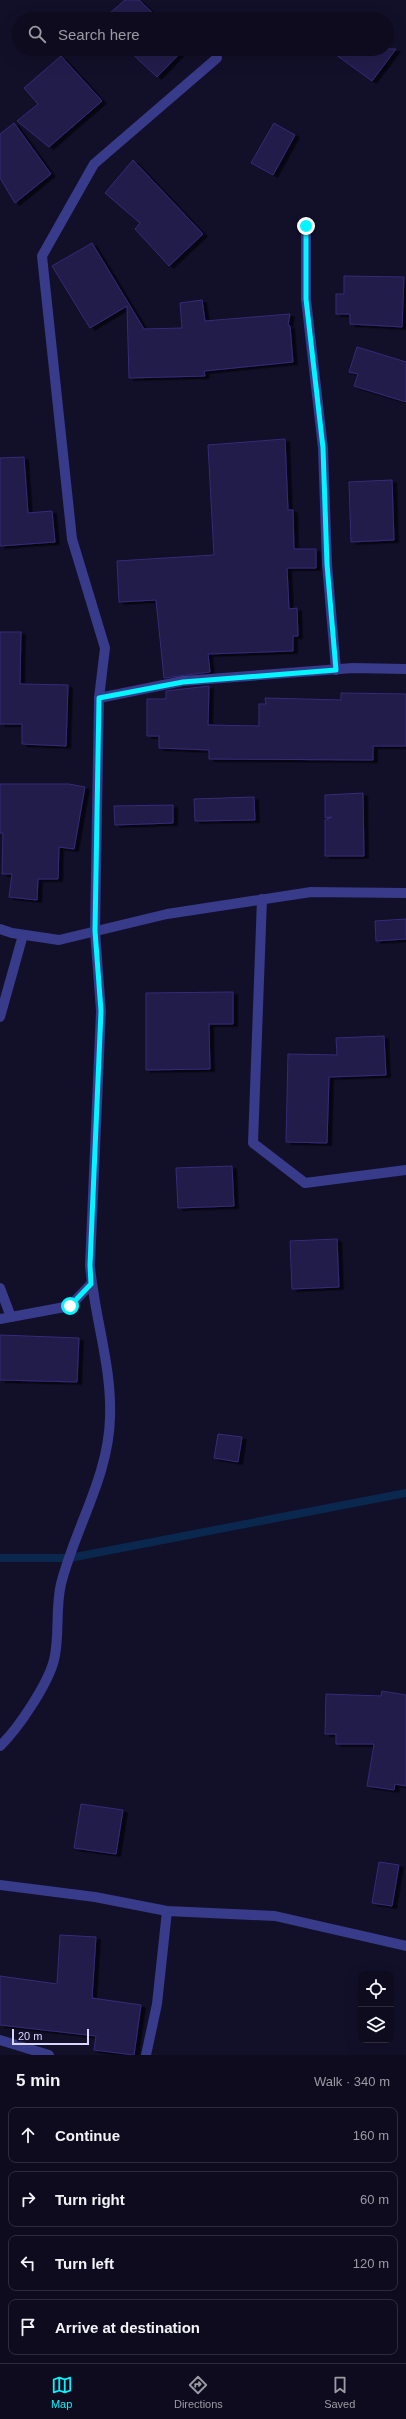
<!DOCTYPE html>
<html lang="en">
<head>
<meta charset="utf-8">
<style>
	:root { --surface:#0e0b1f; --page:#171428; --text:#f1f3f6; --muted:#9b9ba4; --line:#2e2b3d; --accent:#03f5ff }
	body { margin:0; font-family:Helvetica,sans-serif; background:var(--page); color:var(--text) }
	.controls { position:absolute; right:12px; bottom:12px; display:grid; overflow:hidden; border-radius:8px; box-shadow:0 4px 16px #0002 }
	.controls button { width:36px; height:36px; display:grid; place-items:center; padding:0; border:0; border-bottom:1px solid var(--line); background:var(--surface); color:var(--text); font:20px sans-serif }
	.scale { position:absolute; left:12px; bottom:10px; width:77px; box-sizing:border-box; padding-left:4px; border:2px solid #d9d7ff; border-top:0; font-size:11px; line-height:14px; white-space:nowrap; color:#d9d7ff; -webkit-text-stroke:3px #120f29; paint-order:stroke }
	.stop { position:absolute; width:12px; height:12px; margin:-9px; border:3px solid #03f5ff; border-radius:50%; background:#fff }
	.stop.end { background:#03f5ff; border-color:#fff; box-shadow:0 1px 4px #0008 }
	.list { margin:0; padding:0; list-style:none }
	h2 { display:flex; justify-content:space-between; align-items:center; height:52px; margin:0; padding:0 16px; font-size:17px }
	h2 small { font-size:13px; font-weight:400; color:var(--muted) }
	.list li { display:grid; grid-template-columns:26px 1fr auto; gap:12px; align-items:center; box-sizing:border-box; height:56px; margin:0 8px 8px; padding:0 8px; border:1px solid var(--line); border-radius:8px }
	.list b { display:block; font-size:15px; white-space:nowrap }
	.list em { font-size:13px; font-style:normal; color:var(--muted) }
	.icon { flex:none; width:22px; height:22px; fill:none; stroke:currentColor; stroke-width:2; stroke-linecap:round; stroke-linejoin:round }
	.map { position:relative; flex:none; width:406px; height:2055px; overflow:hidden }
	.search { position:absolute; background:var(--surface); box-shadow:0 4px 16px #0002; left:12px; right:12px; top:12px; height:44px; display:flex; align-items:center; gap:10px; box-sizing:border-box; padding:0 14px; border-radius:22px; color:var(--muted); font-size:15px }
	.sheet { height:308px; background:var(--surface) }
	nav { display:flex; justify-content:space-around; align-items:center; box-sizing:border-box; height:56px; border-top:1px solid var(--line); background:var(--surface); font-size:11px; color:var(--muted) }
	nav a { display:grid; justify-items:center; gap:2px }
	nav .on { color:var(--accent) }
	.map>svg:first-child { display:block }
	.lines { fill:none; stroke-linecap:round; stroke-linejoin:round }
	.stream { stroke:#0a274d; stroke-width:8 }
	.building { fill:#211a4b; stroke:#362b78; filter:url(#shadow) }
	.minor { stroke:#383a8a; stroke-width:10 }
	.route { stroke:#03f5ff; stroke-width:5 }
</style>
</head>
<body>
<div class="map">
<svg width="406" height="2055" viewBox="0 0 406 2055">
	<defs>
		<filter id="shadow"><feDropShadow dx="4.5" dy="2.5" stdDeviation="0" flood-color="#0009"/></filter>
	</defs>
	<rect width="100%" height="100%" fill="#120f29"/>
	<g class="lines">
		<path class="stream" d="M0,1558H70L406,1493"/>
	</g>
	<g class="building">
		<path d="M125,0H139L159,19H103Z"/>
		<path d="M127,49H184L157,77Z"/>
		<path d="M328,49H396L372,81Z"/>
		<path d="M61,56L102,101L49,147L17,121L38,104L24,88Z"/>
		<path d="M14,123L51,174L15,203L0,178V134Z"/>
		<path d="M274,123L295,135L273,175L251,163Z"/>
		<path d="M133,160L203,234L169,266L135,229L140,223L105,193Z"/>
		<path d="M92,243L144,329L182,328L180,303L202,300L205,321L290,314L288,325L290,326L293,362L204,371L205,376L129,378L127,306L90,328L52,266Z"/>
		<path d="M344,276L404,277L402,327L350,324V314H336V294H344Z"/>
		<path d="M357,347L406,362V402L354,386L358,374L349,372Z"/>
		<path d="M285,439L288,510H293L294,549H316V568H287L289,609L297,608L298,636H293V651L208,654L210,672L164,678L156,600L119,602L117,561L214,555L208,445Z"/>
		<path d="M24,457L28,513L52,511L55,542L0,546V458Z"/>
		<path d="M392,480L394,540L351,542L349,482Z"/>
		<path d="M0,632H21L20,684L68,685L66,746L22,744V724H0Z"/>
		<path d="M209,686L208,725L259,726V704H266L265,698L341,700V693L406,694V746H373V760L209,759V750L159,748V736H147V699H166V691Z"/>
		<path d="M0,784H69L85,787L74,849L59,847L58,879H38L37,900L9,897L12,874H2L3,833H0Z"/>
		<path d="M363,793L364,856H325V820L332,817L325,818V795Z"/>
		<path d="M254,797L255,820L195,821L194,799Z"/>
		<path d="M173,805V823L115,825L114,806Z"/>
		<path d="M406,919V939L376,941L375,921Z"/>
		<path d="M233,992V1024H209L210,1069L146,1070V993Z"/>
		<path d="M384,1036L386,1075L329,1077L327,1143L286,1142L288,1054L337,1055L336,1038Z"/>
		<path d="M232,1166L234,1206L178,1208L176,1168Z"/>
		<path d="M337,1239L339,1287L292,1289L290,1241Z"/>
		<path d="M0,1335L79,1338L77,1382L0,1380Z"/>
		<path d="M218,1434L242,1437L238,1462L214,1458Z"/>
		<path d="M382,1691L406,1695V1786L395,1784L394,1790L367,1786L374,1744H336V1734H325L326,1694L381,1696Z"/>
		<path d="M81,1804L123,1810L116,1854L74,1848Z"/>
		<path d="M379,1862L399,1865L392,1906L372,1903Z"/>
		<path d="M60,1935L96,1937L92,1998L141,2005L134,2055L94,2050L96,2036L0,2025V1976L57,1984Z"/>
	</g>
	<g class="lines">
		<g class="minor">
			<path d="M306,226V299L323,448L327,564L336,670"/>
			<path d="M99,698L183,681L353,668L406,669"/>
			<path d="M262,899L253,1143L305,1183L406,1170"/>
			<path d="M0,929L12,933L59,940L167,914L311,892L406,893"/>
			<path d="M0,1017L23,935"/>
			<path d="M0,1288L11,1317"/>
			<path d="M0,1319L70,1306L91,1284"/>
			<path d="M0,1746C18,1729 48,1684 54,1660C60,1637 55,1609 61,1584C75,1528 109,1476 110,1417C112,1366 94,1316 90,1265L101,1011L95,931L99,698L105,648L72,539L42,256L94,164L217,58"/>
			<path d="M0,1885L95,1897L167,1911L275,1916L406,1946"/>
			<path d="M0,2040L49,2055"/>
			<path d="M146,2055L157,2004L167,1911"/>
		</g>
	</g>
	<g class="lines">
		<path class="route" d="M70,1306L91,1284L90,1265L101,1011L95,931L99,698L183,682L336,670L327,564L323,448L306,299V226"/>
	</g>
</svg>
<div class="controls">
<button><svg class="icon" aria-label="locate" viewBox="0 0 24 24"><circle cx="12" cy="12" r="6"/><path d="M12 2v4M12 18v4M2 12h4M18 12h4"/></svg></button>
<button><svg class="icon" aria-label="layers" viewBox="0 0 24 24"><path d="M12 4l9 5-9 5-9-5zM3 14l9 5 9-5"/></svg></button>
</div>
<div class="scale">20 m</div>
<div class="stop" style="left:70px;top:1306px"></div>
<div class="stop end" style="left:306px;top:226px"></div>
<div class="search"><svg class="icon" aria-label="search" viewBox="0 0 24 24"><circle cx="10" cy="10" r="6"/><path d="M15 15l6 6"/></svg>Search here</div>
</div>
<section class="sheet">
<h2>5 min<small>Walk · 340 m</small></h2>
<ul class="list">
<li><svg class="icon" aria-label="ahead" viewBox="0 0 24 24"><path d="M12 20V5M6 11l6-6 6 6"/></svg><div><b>Continue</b></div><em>160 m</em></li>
<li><svg class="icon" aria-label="right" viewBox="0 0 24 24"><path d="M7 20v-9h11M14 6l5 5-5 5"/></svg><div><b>Turn right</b></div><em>60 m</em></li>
<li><svg class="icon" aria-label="left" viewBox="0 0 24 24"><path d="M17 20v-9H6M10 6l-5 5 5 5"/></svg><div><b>Turn left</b></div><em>120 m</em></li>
<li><svg class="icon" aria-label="arrive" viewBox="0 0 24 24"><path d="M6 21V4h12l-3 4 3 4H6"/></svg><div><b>Arrive at destination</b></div></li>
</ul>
</section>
<nav>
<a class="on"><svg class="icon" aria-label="map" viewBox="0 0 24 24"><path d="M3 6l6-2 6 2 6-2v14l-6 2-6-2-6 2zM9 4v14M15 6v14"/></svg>Map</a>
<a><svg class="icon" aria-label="directions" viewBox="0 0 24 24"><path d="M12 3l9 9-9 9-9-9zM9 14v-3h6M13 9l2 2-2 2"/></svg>Directions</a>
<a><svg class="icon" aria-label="saved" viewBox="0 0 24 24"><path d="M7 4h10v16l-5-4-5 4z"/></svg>Saved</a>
</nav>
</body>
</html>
